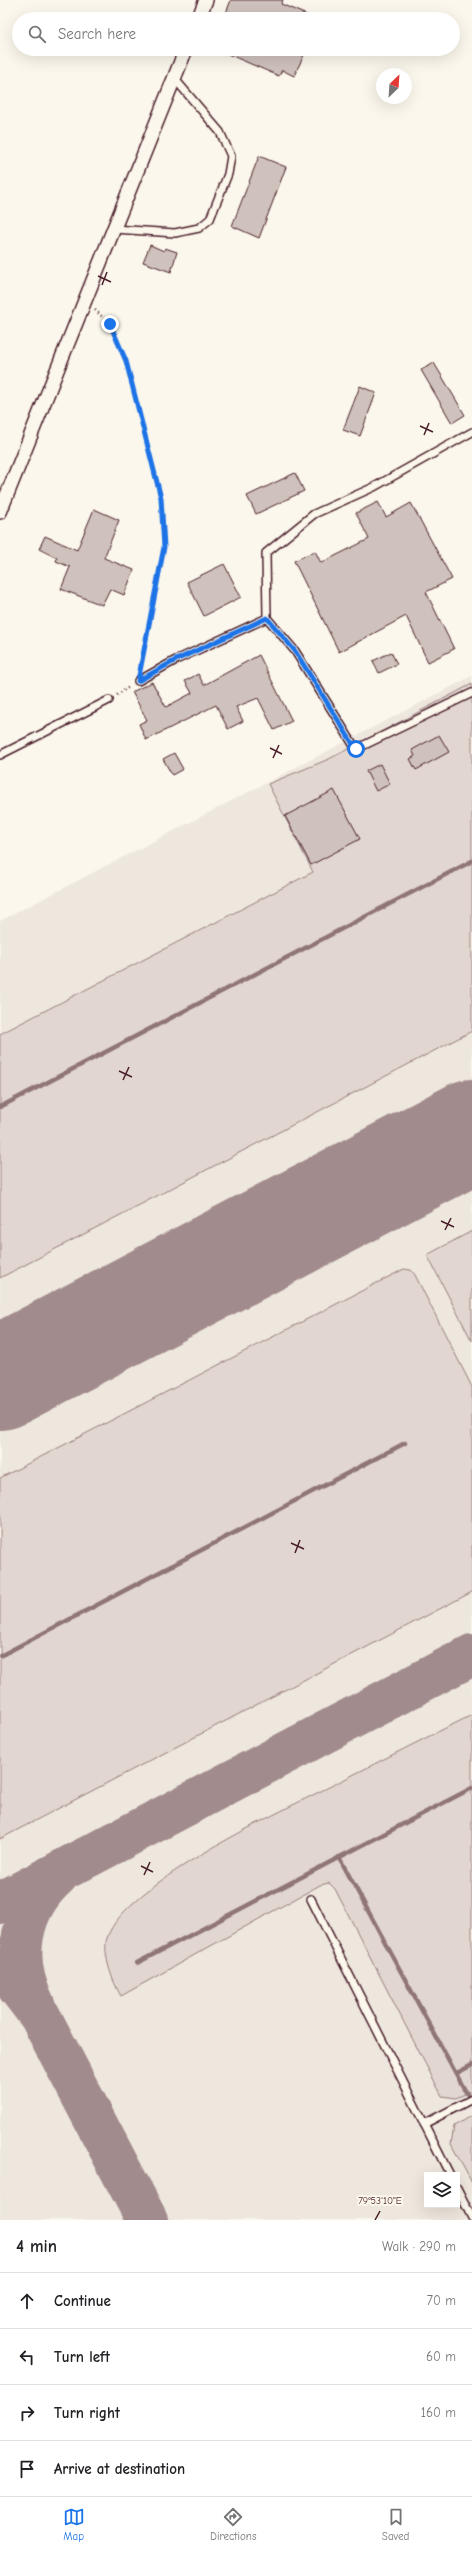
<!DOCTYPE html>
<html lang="en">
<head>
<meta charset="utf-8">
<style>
	:root { --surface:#fff; --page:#f6f6f6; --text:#202124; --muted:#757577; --line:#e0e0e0; --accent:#1a73e8 }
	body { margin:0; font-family:"Comic Neue",sans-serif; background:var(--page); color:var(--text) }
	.controls { position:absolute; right:12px; bottom:12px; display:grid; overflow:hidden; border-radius:0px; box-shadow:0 4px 16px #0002 }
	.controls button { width:36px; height:36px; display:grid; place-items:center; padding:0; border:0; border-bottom:1px solid var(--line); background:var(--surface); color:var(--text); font:20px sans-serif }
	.compass { position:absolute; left:376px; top:68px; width:36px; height:36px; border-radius:50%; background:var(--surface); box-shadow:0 4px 16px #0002; rotate:25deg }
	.stop { position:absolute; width:12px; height:12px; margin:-9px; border:3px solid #1a73e8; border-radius:50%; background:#fff }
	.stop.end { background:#1a73e8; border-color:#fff; box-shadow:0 1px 4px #0008 }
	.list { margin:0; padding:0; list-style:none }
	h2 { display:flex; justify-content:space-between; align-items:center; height:52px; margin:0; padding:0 16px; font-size:17px }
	h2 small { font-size:13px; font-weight:400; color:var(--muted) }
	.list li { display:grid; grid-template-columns:26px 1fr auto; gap:12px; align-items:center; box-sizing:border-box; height:56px; padding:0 16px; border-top:1px solid var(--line) }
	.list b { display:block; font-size:15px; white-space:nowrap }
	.list em { font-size:13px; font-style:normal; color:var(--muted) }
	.icon { flex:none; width:22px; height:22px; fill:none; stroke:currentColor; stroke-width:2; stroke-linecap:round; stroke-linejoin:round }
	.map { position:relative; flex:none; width:472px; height:2220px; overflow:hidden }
	.search { position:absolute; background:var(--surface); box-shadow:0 4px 16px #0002; left:12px; right:12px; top:12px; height:44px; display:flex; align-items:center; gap:10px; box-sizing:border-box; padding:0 14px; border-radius:22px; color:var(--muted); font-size:15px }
	.sheet { height:276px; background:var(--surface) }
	nav { display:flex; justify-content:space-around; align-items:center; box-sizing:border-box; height:56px; border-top:1px solid var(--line); background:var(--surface); font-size:11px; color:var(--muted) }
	nav a { display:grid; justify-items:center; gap:2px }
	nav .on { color:var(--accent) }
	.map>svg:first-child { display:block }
	.built { fill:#eee7de; fill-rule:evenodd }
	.green { fill:#e2d7d0; stroke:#967b7e }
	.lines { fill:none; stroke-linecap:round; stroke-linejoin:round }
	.stream { stroke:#907477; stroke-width:4.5 }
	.taxiway { stroke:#a28b8c; stroke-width:42 }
	.runway { stroke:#a28b8c; stroke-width:104 }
	.building { fill:#cfc2bc; stroke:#4a1f2b }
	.lane-casing { stroke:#4a1f2b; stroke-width:10 }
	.street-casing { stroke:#4a1f2b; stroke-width:16 }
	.path { stroke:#4a1f2b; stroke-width:2.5; stroke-dasharray:1 3; stroke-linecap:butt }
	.lane { stroke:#fbf7ec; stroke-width:7 }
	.street { stroke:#fbf7ec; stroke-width:13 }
	.route { stroke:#1a73e8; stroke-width:5 }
	.ticks { fill:none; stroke:#4a1f2b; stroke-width:1.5 }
	.ticks-label { font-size:10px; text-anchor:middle; fill:#4a1f2b; stroke:#fbf7ec; stroke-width:4; stroke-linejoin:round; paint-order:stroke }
</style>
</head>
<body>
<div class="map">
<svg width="472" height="2220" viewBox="0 0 472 2220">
	<rect width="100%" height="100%" fill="#fbf7ec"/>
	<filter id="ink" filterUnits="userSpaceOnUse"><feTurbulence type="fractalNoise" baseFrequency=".025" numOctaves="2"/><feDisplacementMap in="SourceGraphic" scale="8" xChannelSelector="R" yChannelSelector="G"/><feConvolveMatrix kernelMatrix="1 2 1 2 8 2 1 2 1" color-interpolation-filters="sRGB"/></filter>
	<g filter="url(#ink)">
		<path class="built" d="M472,676V2220H0V921ZM427,2175H457V2205H427Z"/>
		<g class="green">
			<path d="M472,684V1031L0,1278V1034L313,872L268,784L329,759Z"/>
			<path d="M472,1231V1341L427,1255Z"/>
			<path d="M404,1269L411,1270L415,1275L472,1387V1592L0,1839V1478Z"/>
			<path d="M472,1715V2091L456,2098L442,2096L335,1889L329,1883L320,1885L121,1996C113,1983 102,1953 107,1938C125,1883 284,1810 337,1783C382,1760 427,1737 472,1715Z"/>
			<path d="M472,2115V2183L451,2144L454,2126Z"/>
		</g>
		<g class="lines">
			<g class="stream">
				<path d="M0,1107L472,861"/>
				<path d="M0,1656L405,1443"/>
				<path d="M339,1857L467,2094"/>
				<path d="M137,1963L472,1788"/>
				<path d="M457,2073L472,2065"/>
			</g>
			<g class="taxiway">
				<path d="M0,1903L472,1655"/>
				<path d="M0,1969L11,1978L40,2016L147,2220"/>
				<path d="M34,2004C11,1959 20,1909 57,1876"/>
			</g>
			<path class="runway" d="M0,1378L472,1131"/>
		</g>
		<g class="building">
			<path d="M231,0H283L281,4L316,19H240L226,13Z"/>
			<path d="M216,49H291L304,55L294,76L282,70L279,76Z"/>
			<path d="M259,156L286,167L259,238L232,226Z"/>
			<path d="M150,245L164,251L165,248L177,252L171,272L143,262Z"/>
			<path d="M434,363L465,415L452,423L421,370Z"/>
			<path d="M360,386L376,393L360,436L343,430Z"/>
			<path d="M295,473L304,491L256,514L247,496Z"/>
			<path d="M378,502L386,517L411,503L452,579L426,592L454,649L428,662L406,616L339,652L294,561L315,551L321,563L369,539L356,513Z"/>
			<path d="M94,509L119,520L104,558L134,570L124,595L110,589L102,605L61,589L70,567L56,561L57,558L39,549L45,536L77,550Z"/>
			<path d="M224,564L241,597L204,616L187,582Z"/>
			<path d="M391,652L397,664L379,673L373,661Z"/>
			<path d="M259,655L292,721L274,730L258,698L236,707L243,721L228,729L216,705L146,740L139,724L147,720L132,692L152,682L166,707L192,693L185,681L198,674L204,685Z"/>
			<path d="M439,735L449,752L416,770L410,759L415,756L412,750Z"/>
			<path d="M174,753L183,769L172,775L163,759Z"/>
			<path d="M380,764L390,784L376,791L366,771Z"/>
			<path d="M334,790L360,839L311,865L285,816Z"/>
		</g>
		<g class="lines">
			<defs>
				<g id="lane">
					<path d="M114,229L175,233L199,228L210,219L228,174L231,156L220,132L174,78"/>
					<path d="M267,618L295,651L356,749L472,693"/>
					<path d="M138,681L176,660L267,618L266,553L314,514L374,487L472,432"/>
					<path d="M0,755L109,700"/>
					<path d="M311,1899L450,2175"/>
					<path d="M424,2124L472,2099"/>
					<path d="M457,2188L472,2218"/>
				</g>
				<g id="street">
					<path d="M198,19L206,0"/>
					<path d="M0,512L186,49"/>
				</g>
			</defs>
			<use href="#lane" class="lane-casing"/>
			<use href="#street" class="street-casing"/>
			<g class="path">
				<path d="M95,310L110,324L126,361L161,498L164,547L141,667"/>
				<path d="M117,695L129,687"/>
			</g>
			<use href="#lane" class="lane"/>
			<use href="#street" class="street"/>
		</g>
	</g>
	<g class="lines" filter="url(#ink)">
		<path class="route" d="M110,324L126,361L161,498L164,547L138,681L176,660L267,618L295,651L356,749"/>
	</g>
	<path class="ticks" d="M98,276L111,282M102,285L107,272M420,426L433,432M424,435L429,423M270,748L282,754M273,758L279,745M119,1071L132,1077M123,1080L129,1067M441,1221L454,1227M445,1230L451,1218M291,1543L304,1549M295,1553L300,1540M141,1866L153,1872M144,1875L150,1862M375,2220L380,2211"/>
	<g class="ticks-label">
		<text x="380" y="2204">79°53'10"E</text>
	</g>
</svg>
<div class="controls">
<button><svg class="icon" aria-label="layers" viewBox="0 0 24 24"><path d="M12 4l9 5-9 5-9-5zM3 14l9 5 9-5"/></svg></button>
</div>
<svg class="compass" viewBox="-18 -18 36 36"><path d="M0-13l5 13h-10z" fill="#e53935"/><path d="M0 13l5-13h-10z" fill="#757577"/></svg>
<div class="stop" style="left:356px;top:749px"></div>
<div class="stop end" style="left:110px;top:324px"></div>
<div class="search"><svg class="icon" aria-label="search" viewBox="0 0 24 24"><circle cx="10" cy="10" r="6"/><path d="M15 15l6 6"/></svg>Search here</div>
</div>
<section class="sheet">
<h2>4 min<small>Walk · 290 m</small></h2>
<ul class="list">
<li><svg class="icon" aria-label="ahead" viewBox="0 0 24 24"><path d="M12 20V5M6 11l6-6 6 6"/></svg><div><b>Continue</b></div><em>70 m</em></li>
<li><svg class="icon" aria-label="left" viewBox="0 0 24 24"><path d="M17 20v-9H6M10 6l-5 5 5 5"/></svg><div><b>Turn left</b></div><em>60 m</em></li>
<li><svg class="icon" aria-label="right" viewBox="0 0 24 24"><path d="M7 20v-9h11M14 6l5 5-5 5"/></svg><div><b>Turn right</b></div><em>160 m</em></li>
<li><svg class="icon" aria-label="arrive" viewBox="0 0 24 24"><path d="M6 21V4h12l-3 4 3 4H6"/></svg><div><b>Arrive at destination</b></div></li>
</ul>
</section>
<nav>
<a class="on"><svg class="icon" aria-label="map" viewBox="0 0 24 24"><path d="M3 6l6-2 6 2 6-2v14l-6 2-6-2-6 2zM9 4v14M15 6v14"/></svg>Map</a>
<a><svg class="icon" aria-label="directions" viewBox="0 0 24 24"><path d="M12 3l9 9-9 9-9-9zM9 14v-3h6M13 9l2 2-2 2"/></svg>Directions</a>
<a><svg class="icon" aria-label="saved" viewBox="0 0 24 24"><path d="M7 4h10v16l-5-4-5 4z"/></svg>Saved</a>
</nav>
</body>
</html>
